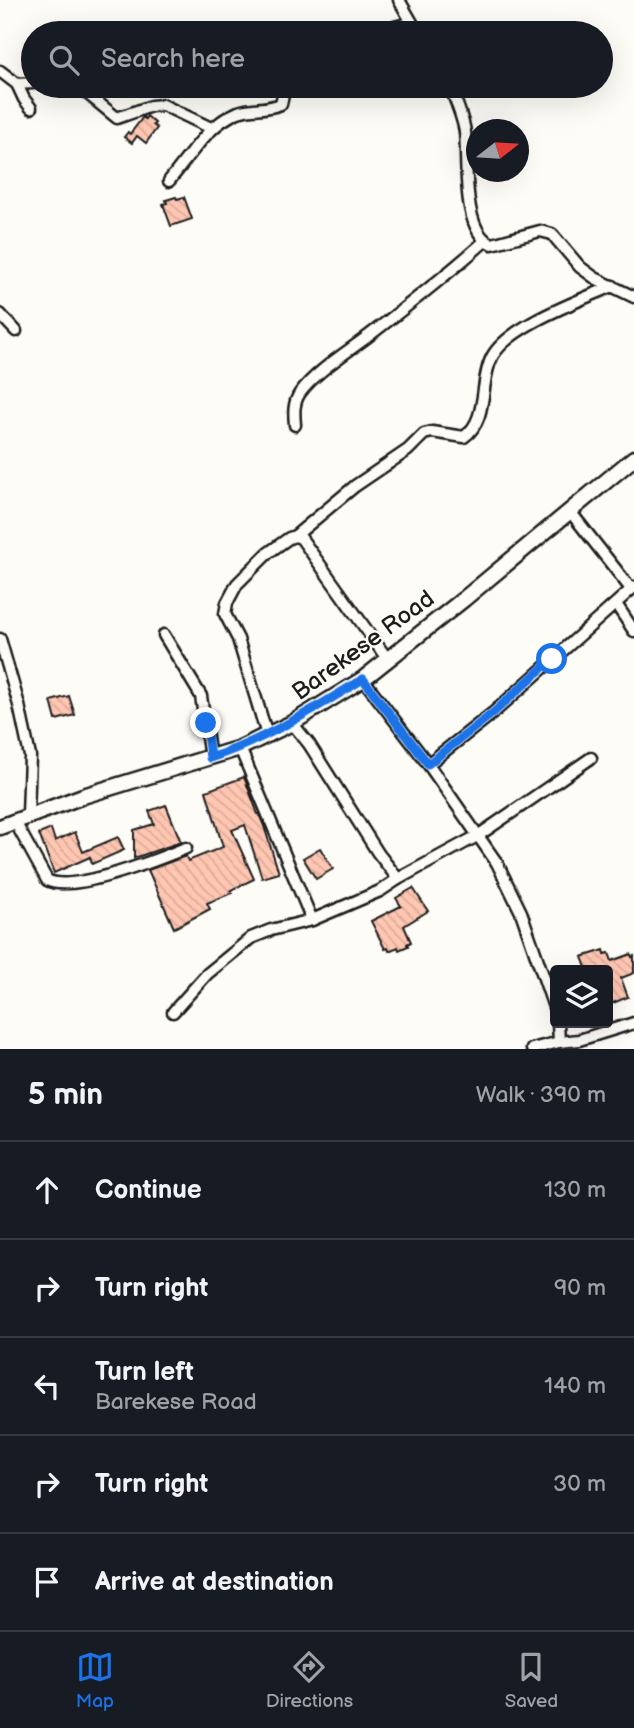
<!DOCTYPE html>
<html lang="en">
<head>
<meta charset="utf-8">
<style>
	:root { --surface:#171b24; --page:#242831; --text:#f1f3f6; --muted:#9ea1a6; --line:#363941; --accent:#1a73e8 }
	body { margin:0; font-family:"Balsamiq Sans",sans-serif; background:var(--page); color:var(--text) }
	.controls { position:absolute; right:21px; bottom:21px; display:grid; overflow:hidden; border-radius:7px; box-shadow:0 7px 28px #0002 }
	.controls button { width:63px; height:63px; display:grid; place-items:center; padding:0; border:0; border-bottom:2px solid var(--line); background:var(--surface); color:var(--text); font:35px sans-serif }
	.compass { position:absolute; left:466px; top:119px; width:63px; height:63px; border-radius:50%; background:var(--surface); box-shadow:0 7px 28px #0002; rotate:73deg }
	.stop { position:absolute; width:21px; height:21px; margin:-16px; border:5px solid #1a73e8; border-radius:50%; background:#fff }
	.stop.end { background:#1a73e8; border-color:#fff; box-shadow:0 2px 7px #0008 }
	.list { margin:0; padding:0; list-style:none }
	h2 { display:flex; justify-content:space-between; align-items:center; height:91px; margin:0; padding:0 28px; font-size:30px }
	h2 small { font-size:23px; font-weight:400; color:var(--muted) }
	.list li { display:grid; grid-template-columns:46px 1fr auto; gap:21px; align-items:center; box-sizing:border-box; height:98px; padding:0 28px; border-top:2px solid var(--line) }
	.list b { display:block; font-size:26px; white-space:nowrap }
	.list p { margin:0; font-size:23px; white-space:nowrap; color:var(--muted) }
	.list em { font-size:23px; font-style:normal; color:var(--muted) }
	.icon { flex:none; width:38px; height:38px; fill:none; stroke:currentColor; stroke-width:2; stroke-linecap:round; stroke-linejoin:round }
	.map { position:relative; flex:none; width:634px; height:1049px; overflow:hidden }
	.search { position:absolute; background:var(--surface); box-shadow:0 7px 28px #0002; left:21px; right:21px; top:21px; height:77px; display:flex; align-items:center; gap:18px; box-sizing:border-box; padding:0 24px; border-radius:38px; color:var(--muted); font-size:26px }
	.sheet { height:581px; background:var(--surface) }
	nav { display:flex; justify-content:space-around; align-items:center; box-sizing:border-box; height:98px; border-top:2px solid var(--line); background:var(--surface); font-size:19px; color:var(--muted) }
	nav a { display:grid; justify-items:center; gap:4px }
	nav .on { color:var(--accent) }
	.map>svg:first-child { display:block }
	.building { fill:url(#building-back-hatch); stroke:#1c1c1c; stroke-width:2 }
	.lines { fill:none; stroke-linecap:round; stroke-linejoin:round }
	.street-casing { stroke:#1c1c1c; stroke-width:15 }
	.secondary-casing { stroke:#1c1c1c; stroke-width:19 }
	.street { stroke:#fdfcf7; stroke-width:10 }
	.secondary { stroke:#fdfcf7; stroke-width:14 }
	.route { stroke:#1a73e8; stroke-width:9 }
	.labels { text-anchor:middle; stroke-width:5; stroke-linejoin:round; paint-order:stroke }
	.street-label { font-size:24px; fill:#1c1c1c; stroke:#fdfcf7 }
</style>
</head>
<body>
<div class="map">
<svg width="634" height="1049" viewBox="0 0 634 1049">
	<defs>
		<pattern id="building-back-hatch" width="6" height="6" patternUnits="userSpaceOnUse" patternTransform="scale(1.75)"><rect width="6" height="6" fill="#ffc7b2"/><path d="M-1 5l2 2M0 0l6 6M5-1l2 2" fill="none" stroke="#daaa98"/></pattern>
	</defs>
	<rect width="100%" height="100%" fill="#fdfcf7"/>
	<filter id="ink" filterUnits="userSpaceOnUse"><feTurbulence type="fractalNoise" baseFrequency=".0143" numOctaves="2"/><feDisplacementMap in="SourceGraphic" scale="14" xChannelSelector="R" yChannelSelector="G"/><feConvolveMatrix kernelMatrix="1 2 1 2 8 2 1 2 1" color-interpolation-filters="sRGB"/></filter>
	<g filter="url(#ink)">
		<g class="building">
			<path d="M147,116L155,123L153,125L157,128L146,143L137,136L132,143L124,137L128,132L130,134L143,117L145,119Z"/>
			<path d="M176,197L177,199L184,197L192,219L171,226L163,204L167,203L166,200Z"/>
			<path d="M69,696L75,715L56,720L51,701Z"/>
			<path d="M244,777L258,814H259L264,826L279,873L262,878L245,825L232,830L254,879L231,890L232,893L207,903L210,909L174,928L148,870L186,856L188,861L223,847L206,791Z"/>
			<path d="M166,805L181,842L134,858V830L154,824L149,811Z"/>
			<path d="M51,829L55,841L75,832L83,852L118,837L124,850L92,864L90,857L54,873L39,834Z"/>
			<path d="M320,848L333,869L316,879L303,858Z"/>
			<path d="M413,888L428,911L404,926L411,942L407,944L408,946L399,950L398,947L389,951L388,948L385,949L371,921L401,906L396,898Z"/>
			<path d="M604,950L605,954L609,953L612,961L631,954L632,957L634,956V973L621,978L628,997L608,1005V970H587L582,957Z"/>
		</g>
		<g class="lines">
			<defs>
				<g id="street">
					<path d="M399,0L418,33"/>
					<path d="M311,33L321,29L372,32L411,23"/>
					<path d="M0,71L17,84L24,99L31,108"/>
					<path d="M17,84L33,83"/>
					<path d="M78,86L117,118L151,106L163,105L211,128"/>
					<path d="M450,86C455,100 463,117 465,132C468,160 461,232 492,244L540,231L552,234L580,267L595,278L634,297"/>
					<path d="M169,181C190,156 207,125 238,112C252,107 267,110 281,104L285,86"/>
					<path d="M0,314L16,331"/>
					<path d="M295,425C294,414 293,403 300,393C316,371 349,351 371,334C410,304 448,274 485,241"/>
					<path d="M569,510L631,589"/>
					<path d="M295,536L355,486L408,450L424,434L432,432L464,437C489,419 479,382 492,357C508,326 581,300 613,286"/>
					<path d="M616,604L634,631"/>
					<path d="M164,635L201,696L210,758"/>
					<path d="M0,639L19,705L30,756L28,815"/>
					<path d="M363,679L428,764L497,863L521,912L555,1010"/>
					<path d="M292,723L309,744L378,853L398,879"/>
					<path d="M267,735L238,639L225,614L227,603L237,584L268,553L289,538L295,536L301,538L388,660"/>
					<path d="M240,748L312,920"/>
					<path d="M428,764L493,713L634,587"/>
					<path d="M14,820L47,880C71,894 159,859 186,848"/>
					<path d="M173,1012L207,974L251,938L271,930L312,920L380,891L398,879L479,835L591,758"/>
					<path d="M558,1023L559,1042"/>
					<path d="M532,1049L559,1042L579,1040L634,1023"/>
				</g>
				<path id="secondary" d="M0,827L83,796L240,748L292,723L363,679L464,599L634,458"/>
			</defs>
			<use href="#street" class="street-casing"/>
			<use href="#secondary" class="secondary-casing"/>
			<use href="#street" class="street"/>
			<use href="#secondary" class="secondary"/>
		</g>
	</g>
	<g class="lines" filter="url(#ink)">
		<path class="route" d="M206,723L210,758C265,740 314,709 363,679L428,764L493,713L552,659"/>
	</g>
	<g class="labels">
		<g class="street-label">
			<text transform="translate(363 645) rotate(-36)" y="8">Barekese Road</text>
		</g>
	</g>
</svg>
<div class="controls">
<button><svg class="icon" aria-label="layers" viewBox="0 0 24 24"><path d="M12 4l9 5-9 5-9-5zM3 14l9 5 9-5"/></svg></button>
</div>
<svg class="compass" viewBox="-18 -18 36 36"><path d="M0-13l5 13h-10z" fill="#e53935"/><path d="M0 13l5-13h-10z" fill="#9ea1a6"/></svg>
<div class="stop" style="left:552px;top:659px"></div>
<div class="stop end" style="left:206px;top:723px"></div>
<div class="search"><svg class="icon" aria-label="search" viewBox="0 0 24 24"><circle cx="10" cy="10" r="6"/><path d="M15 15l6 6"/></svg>Search here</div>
</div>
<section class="sheet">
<h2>5 min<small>Walk · 390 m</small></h2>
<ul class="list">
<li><svg class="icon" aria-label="ahead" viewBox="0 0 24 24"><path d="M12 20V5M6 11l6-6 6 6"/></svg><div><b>Continue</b></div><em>130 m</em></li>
<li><svg class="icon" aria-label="right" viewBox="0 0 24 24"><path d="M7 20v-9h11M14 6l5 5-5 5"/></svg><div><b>Turn right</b></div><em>90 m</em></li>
<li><svg class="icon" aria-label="left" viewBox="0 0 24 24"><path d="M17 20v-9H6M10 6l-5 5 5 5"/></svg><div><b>Turn left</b><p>Barekese Road</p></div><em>140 m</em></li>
<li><svg class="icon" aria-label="right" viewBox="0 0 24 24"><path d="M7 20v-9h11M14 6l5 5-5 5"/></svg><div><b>Turn right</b></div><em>30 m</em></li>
<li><svg class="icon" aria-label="arrive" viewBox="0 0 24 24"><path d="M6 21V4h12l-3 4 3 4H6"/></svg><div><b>Arrive at destination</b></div></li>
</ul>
</section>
<nav>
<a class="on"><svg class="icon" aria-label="map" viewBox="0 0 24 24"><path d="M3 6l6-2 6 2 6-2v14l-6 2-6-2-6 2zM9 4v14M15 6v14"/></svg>Map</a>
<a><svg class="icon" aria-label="directions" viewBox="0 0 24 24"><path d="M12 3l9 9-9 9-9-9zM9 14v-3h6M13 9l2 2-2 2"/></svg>Directions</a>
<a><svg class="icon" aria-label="saved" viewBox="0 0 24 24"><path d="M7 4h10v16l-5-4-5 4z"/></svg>Saved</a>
</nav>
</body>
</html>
